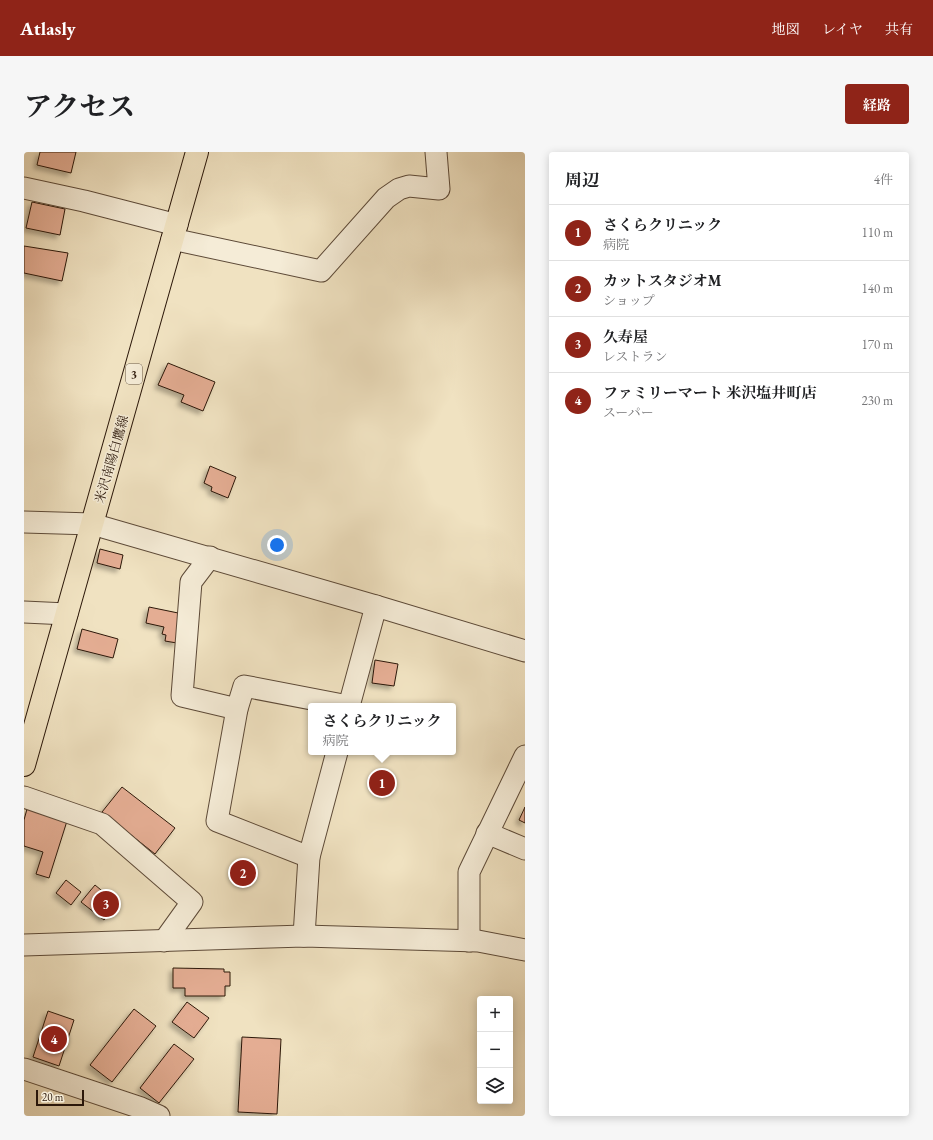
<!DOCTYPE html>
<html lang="ja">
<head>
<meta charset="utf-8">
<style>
	:root { --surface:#fff; --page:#f6f6f6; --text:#202124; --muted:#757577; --line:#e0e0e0; --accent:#8f2418 }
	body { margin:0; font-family:"EB Garamond","Noto Serif JP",serif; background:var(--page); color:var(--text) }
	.controls { position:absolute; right:12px; bottom:12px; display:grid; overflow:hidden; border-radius:4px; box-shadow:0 2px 10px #0003 }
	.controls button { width:36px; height:36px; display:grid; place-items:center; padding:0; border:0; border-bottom:1px solid var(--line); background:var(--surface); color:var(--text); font:20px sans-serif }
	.scale { position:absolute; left:12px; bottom:10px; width:48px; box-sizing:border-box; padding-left:4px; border:2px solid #2c180a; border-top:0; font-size:11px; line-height:14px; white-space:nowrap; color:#2c180a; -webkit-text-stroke:3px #f5ecd7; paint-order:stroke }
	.you { position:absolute; left:253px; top:393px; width:14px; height:14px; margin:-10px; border:3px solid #fff; border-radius:50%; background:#1a73e8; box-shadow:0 0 0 6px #1a73e833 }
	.badge { display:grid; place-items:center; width:26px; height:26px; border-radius:50%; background:var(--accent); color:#fff; font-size:13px; font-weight:700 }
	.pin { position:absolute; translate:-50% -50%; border:2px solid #fff; box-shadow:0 1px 4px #0006 }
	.popup { position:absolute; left:284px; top:551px; width:148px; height:52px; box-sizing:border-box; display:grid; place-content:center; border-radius:4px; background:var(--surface); filter:drop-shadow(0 1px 3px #0005); font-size:13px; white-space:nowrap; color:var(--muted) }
	.popup b { font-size:15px; color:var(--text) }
	.popup::after { content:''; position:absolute; left:50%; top:100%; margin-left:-8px; border:8px solid transparent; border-top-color:var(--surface) }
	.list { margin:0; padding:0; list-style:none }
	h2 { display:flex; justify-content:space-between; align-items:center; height:52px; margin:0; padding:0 16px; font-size:17px }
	h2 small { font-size:13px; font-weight:400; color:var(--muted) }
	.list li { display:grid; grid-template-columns:26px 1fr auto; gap:12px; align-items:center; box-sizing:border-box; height:56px; padding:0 16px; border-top:1px solid var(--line) }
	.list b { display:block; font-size:15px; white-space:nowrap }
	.list p { margin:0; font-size:13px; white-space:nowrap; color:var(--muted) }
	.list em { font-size:13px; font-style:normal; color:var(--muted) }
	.icon { flex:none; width:22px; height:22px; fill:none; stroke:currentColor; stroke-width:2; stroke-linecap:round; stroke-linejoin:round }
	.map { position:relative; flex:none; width:501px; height:964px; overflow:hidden; border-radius:4px }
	header { display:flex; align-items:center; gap:24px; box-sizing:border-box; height:56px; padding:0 20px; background:var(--accent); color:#fff }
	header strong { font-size:19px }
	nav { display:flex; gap:22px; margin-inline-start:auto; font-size:14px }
	.intro { display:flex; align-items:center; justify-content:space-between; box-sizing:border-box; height:96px; padding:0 24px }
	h1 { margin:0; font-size:28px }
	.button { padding:10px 18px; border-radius:4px; background:var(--accent); color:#fff; font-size:14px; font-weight:700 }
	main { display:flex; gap:24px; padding:0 24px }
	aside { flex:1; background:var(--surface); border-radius:4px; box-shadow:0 2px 10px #0003 }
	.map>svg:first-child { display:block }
	.building { fill:#e4ad93; stroke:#2c180a; filter:url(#shadow) }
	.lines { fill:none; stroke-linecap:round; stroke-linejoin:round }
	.minor-casing { stroke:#5d4a38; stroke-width:23 }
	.major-casing { stroke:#2c180a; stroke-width:24 }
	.minor { stroke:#f5ecd7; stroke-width:21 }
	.major { stroke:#f0e2c1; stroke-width:22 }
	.labels { text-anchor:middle; stroke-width:3; stroke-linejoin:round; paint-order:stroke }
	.shield { fill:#f5ecd7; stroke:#685848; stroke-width:1 }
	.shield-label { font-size:12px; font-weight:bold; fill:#2c180a }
	.street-label { font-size:13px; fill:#2c180a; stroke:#f5ecd7 }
</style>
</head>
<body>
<header>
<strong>Atlasly</strong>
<nav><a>地図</a><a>レイヤ</a><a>共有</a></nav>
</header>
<div class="intro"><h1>アクセス</h1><a class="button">経路</a></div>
<main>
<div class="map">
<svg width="501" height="964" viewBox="0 0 501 964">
	<defs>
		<filter id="shadow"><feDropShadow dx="-3.5" dy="3.5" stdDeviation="2" flood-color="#0004"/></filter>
	</defs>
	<rect width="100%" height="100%" fill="#f0e2c1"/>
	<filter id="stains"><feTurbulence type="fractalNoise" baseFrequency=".005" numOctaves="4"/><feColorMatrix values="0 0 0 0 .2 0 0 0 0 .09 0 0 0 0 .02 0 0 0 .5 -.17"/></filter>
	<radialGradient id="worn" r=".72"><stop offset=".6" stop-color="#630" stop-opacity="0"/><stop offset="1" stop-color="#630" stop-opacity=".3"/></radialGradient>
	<g class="building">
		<path d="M16,0H52L47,21L13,13Z"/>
		<path d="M8,50L41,57L36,83L2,76Z"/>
		<path d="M0,94L44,101L38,129L0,121Z"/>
		<path d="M144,211L191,230L179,259L157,250L160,243L134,233Z"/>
		<path d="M186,314L212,325L204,346L187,339L188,335L180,331Z"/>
		<path d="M76,397L99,403L96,417L73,411Z"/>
		<path d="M125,455L159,462L153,491L141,489L142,483L138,482L140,475L122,471Z"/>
		<path d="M58,477L94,487L89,506L53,497Z"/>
		<path d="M351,508L374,512L370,534L348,531Z"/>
		<path d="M98,635L151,676L131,702L78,660Z"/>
		<path d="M501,655V671L495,668Z"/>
		<path d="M3,657L43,669L25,726L12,722L19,700L0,694V668Z"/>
		<path d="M42,728L57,740L47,753L32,741Z"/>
		<path d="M71,733L94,752L80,768L57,750Z"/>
		<path d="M149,816L200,817V820H206V834H201V844H161V836H149Z"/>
		<path d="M163,850L185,866L170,886L148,870Z"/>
		<path d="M110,857L132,874L88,930L66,913Z"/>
		<path d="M24,859L50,868L35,914L9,905Z"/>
		<path d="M218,885L257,887L253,962L214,960Z"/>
		<path d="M150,892L170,907L135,951L116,936Z"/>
	</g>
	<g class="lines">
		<defs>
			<g id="minor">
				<path d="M0,36L60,49L153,73"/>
				<path d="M148,87L297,119L362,46L375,37L385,34L415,37L412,0"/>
				<path d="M0,370L68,372L352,454L501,499"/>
				<path d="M186,405L167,430L158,544L213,557"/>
				<path d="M0,460L43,462"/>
				<path d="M325,554L352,454"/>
				<path d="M0,645L78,672L168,750L140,789"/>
				<path d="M463,681L501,697"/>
				<path d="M285,705L193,669L213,557L220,534L324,554"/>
				<path d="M280,784L285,705L313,600"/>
				<path d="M445,789V720L501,604"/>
				<path d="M0,793L280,784L454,789L501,798"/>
				<path d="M0,917L117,956L135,964"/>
			</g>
			<path id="major" d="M0,613L173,0"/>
		</defs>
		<use href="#minor" class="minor-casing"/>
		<use href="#major" class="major-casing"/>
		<use href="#minor" class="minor"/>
		<use href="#major" class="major"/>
	</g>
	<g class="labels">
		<rect class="shield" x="102" y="212" width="16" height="20" rx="3"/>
		<g class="shield-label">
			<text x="110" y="226">3</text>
		</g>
		<g class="street-label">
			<text transform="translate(87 307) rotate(-74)" y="5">米沢南陽白鷹線</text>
		</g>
	</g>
	<rect width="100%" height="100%" filter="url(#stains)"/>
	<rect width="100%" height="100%" fill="url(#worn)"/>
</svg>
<div class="controls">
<button>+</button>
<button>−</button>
<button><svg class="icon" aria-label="layers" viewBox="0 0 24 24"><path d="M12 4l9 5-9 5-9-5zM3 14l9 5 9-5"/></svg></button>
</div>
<div class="scale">20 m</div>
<div class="you"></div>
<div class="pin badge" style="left:358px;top:631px">1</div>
<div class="popup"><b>さくらクリニック</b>病院</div>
<div class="pin badge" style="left:219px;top:721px">2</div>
<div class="pin badge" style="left:82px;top:752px">3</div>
<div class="pin badge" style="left:30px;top:887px">4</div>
</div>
<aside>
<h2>周辺<small>4件</small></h2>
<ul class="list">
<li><span class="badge">1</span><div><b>さくらクリニック</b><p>病院</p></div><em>110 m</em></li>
<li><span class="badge">2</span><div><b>カットスタジオM</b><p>ショップ</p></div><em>140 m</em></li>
<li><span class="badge">3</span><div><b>久寿屋</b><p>レストラン</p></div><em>170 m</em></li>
<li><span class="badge">4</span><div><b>ファミリーマート 米沢塩井町店</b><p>スーパー</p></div><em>230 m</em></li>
</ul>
</aside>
</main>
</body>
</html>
